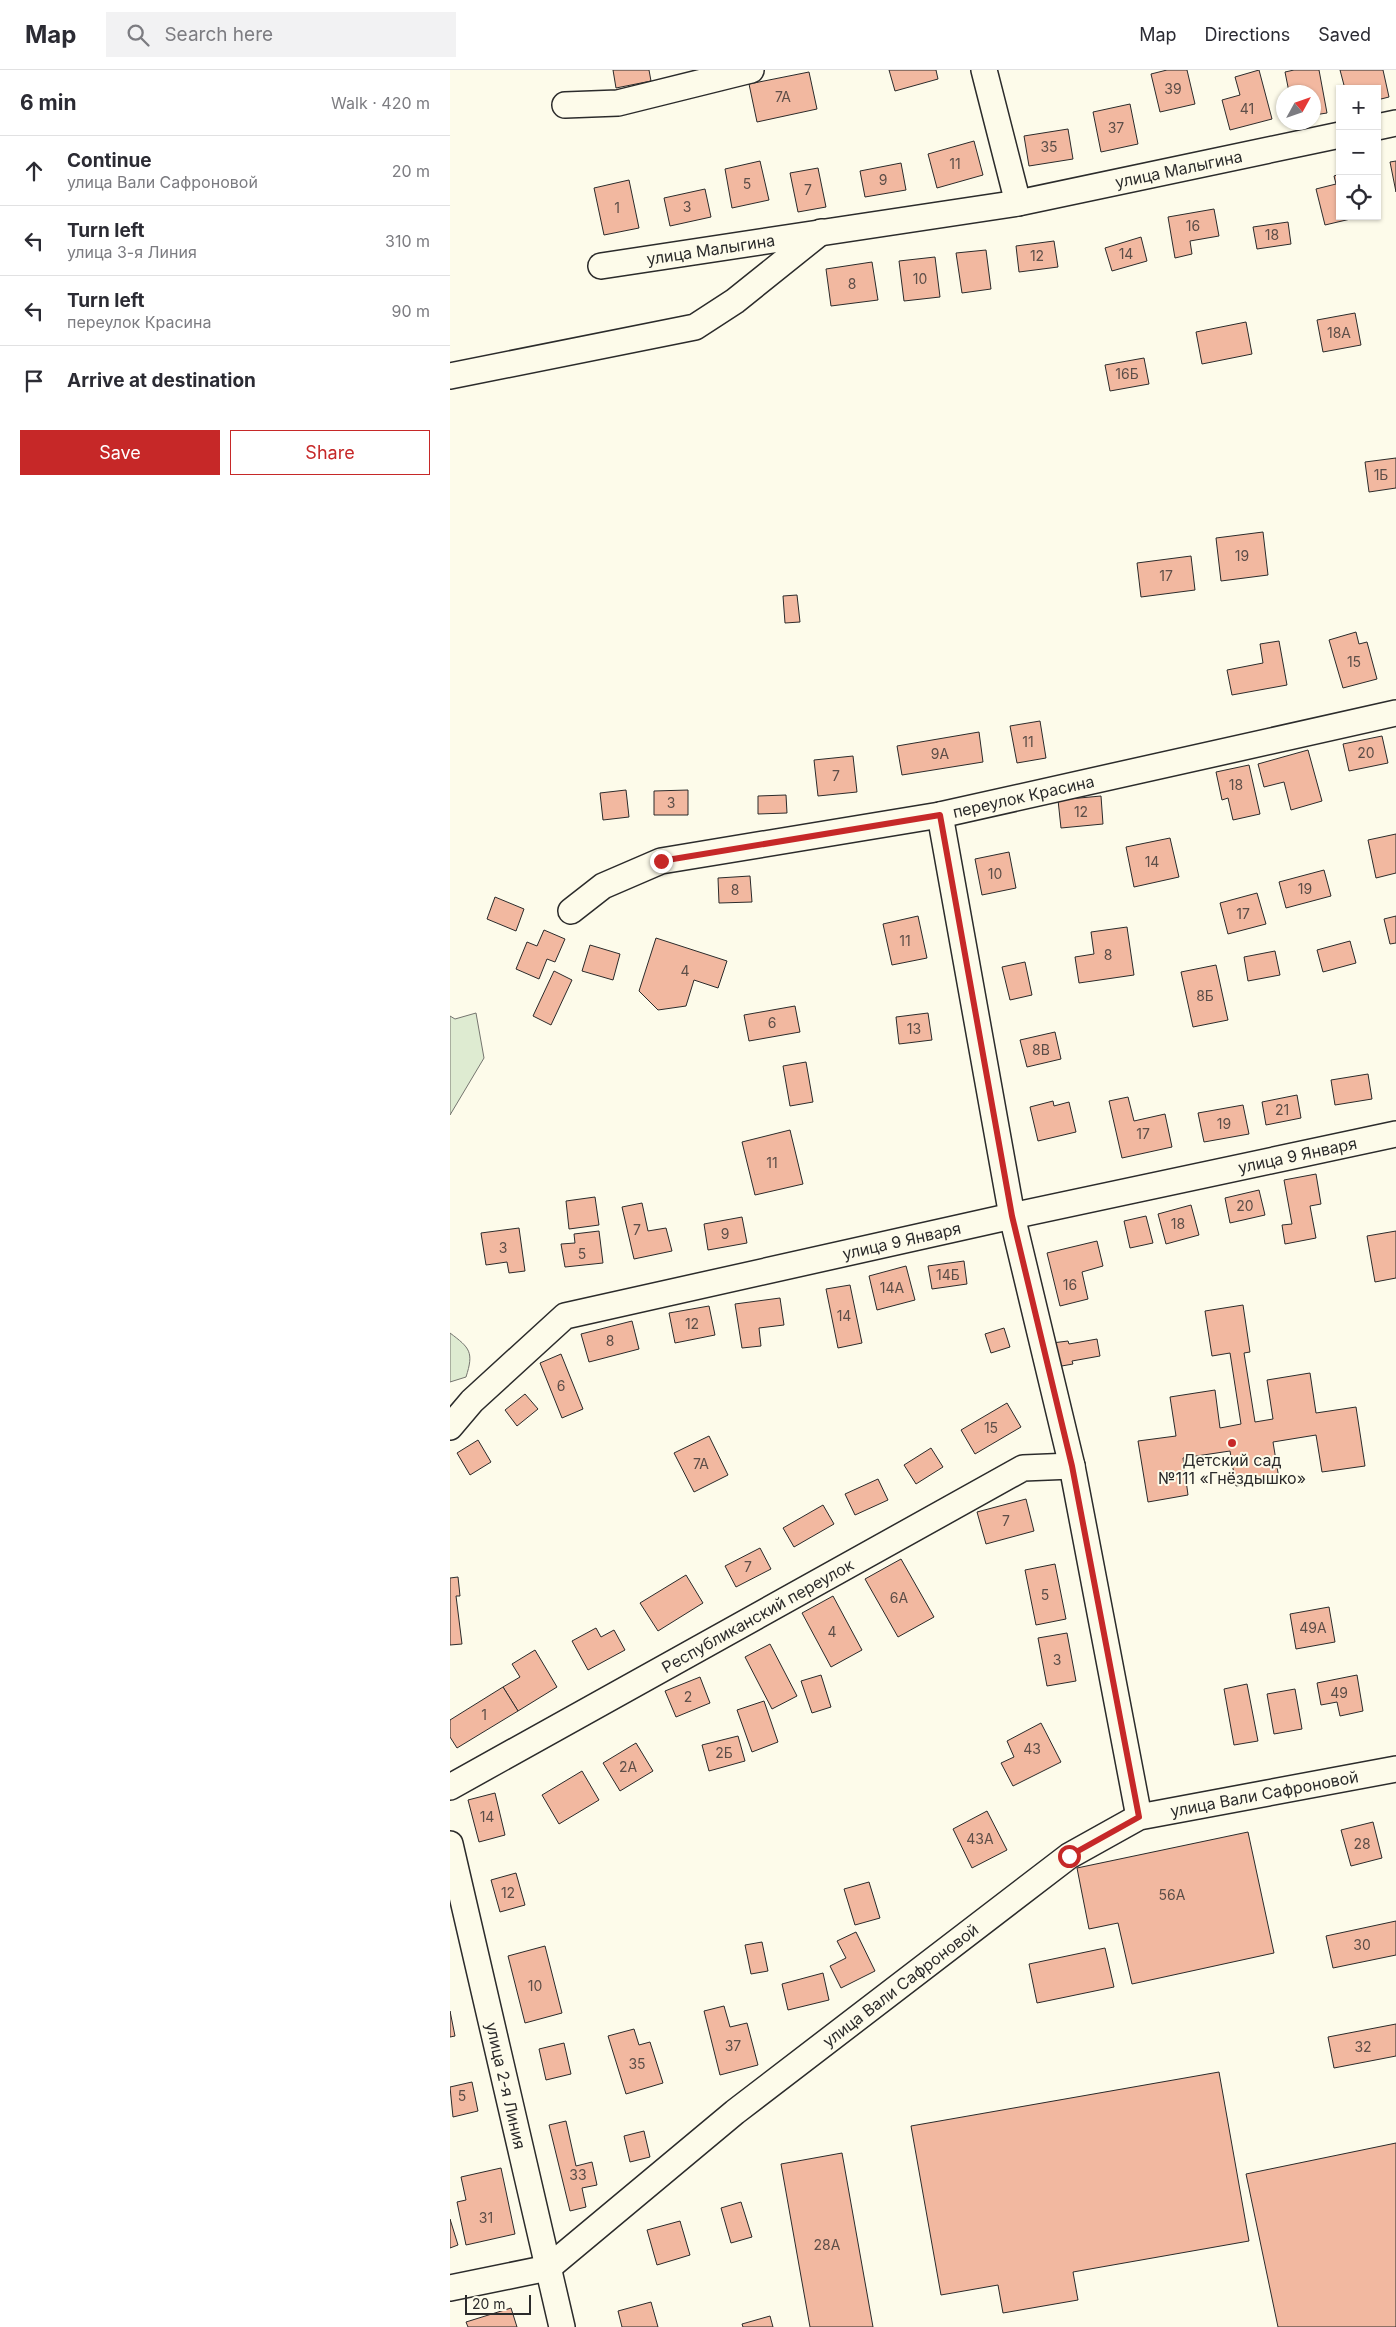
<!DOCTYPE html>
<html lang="en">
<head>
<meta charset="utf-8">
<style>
	:root { --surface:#fff; --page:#f2f2f3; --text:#2b2b33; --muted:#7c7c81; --line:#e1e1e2; --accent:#c62828 }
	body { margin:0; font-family:Inter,sans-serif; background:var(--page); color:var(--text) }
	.controls { position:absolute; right:15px; top:15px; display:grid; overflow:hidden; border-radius:0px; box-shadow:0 1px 4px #0004 }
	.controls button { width:45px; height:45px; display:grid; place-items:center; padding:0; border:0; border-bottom:1px solid var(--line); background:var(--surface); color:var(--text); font:25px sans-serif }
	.compass { position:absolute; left:826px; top:15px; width:45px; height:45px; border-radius:50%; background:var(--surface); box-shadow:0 1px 4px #0004; rotate:50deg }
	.scale { position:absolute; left:15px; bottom:12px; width:66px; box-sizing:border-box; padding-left:5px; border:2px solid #2b2b2b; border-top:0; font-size:14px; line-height:18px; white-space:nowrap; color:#2b2b2b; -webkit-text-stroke:4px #fdfbea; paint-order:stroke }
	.stop { position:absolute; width:15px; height:15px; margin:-11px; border:4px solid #c62828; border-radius:50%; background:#fff }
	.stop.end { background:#c62828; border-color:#fff; box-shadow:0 1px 5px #0008 }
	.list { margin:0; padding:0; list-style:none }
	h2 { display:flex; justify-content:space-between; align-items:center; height:65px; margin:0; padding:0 20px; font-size:21px }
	h2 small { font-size:16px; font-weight:400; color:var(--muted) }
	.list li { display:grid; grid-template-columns:32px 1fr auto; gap:15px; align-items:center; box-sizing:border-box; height:70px; padding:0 20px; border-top:1px solid var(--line) }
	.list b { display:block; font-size:19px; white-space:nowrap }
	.list p { margin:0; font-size:16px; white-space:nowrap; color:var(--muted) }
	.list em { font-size:16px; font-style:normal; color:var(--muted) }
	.actions { display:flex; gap:10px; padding:15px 20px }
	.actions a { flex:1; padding:11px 0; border:1px solid var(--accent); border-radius:0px; text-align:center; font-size:18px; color:var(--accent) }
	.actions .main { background:var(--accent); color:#fff }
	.icon { flex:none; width:28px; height:28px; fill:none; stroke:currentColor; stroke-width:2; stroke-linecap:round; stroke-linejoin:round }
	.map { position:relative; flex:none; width:946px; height:2257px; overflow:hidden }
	header { display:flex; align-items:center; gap:30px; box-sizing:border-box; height:70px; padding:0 25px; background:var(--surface); border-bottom:1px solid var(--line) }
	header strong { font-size:24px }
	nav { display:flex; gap:28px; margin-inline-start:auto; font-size:18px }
	.search { width:350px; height:45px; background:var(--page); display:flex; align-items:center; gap:12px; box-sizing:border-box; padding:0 18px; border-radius:0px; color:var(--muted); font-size:19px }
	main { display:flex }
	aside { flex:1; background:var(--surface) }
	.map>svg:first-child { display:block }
	.green { fill:#deebd1; stroke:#74746e }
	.building { fill:#f2b8a0; stroke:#2b2b2b }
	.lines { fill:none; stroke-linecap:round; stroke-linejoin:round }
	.minor-casing { stroke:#2b2b2b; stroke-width:28 }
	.minor { stroke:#fdfbea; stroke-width:25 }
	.route { stroke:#c62828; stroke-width:6 }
	.poi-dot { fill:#c62828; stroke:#fdfbea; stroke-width:2 }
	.labels { text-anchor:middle; stroke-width:4; stroke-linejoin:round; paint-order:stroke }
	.number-label { font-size:14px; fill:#5d4e48 }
	.street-label { font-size:16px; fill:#2b2b2b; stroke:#fdfbea }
	.poi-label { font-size:16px; fill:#2b2b2b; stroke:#fdfbea }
</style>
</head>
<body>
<header>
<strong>Map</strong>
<div class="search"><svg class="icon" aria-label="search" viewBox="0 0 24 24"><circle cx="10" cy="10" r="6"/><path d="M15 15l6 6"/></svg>Search here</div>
<nav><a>Map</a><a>Directions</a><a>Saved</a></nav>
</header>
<main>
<aside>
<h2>6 min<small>Walk · 420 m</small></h2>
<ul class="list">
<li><svg class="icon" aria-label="ahead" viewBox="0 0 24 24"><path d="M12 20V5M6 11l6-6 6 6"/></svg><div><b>Continue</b><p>улица Вали Сафроновой</p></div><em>20 m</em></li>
<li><svg class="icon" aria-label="left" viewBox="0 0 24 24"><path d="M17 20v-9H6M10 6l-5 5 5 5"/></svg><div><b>Turn left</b><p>улица 3-я Линия</p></div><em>310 m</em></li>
<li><svg class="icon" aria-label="left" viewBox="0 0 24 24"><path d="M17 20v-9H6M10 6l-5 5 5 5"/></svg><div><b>Turn left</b><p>переулок Красина</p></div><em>90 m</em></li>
<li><svg class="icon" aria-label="arrive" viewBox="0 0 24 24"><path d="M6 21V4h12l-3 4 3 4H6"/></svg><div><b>Arrive at destination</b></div></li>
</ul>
<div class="actions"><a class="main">Save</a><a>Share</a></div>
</aside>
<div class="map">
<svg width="946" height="2257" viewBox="0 0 946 2257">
	<rect width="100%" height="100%" fill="#fdfbea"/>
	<g class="green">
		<path d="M26,943L34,988L0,1045V946L5,949Z"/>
		<path d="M0,1263C20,1278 24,1282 16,1307L0,1312Z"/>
	</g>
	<g class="building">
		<path d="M163,0H199L201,11L166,18Z"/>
		<path d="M439,0H486L488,9L445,21Z"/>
		<path d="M717,0H737L745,34L710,42L701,4Z"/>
		<path d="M809,0L822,49L780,60L772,30L790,25L785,7Z"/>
		<path d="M844,0H869L877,43L864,45V22H839L835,2Z"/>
		<path d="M890,0H933L939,27L927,30V19H895Z"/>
		<path d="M359,2L367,39L307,52L299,14Z"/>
		<path d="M680,34L688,74L651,82L643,42Z"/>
		<path d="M618,59L623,89L579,96L574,66Z"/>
		<path d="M524,71L533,105L487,118L478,84Z"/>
		<path d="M310,91L319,130L282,138L275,99Z"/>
		<path d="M946,91V122L940,92Z"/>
		<path d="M451,93L456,120L415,127L410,101Z"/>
		<path d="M368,98L376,137L348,142L340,103Z"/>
		<path d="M890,104V146L909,147L875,155L866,119L886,114L884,106Z"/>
		<path d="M179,110L189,158L154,165L144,118Z"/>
		<path d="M255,119L261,147L220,156L214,128Z"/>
		<path d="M764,139L769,166L740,171L742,184L725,188L718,147Z"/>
		<path d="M838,152L841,174L807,179L803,157Z"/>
		<path d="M691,167L697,191L662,201L655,178Z"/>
		<path d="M604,171L608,197L569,202L566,176Z"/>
		<path d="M536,180L541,219L512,223L506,183Z"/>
		<path d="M485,187L490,227L454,231L449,191Z"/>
		<path d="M422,192L428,230L381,236L376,199Z"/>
		<path d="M905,243L911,275L873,282L867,250Z"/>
		<path d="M796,252L802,284L752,294L746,262Z"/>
		<path d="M694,288L699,314L660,321L655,295Z"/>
		<path d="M946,388V418L919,422L915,392Z"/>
		<path d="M813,462L818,505L771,511L766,468Z"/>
		<path d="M741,486L745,520L691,527L687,493Z"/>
		<path d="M347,525L350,552L335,553L333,526Z"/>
		<path d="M906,562L909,574L917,572L927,609L893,618L879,570Z"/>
		<path d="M829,571L837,615L782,625L777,600L813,593L810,574Z"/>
		<path d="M590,651L596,688L567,693L560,656Z"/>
		<path d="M529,662L533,692L452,705L447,676Z"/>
		<path d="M932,666L938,693L899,701L893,674Z"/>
		<path d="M858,680L872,731L841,740L834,712L814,717L808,694Z"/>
		<path d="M403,686L407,722L368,726L364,690Z"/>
		<path d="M799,695L810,744L783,750L778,728L772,730L766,702Z"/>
		<path d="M176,720L179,747L153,750L150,723Z"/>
		<path d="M238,720V745H204V721Z"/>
		<path d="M336,725L337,743L308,744V726Z"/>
		<path d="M651,726L653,754L611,758L608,730Z"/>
		<path d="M946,764V803L926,808L918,770Z"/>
		<path d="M720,768L729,807L684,817L676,777Z"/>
		<path d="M559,782L566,818L532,825L525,789Z"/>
		<path d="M874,800L881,826L836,838L829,812Z"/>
		<path d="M300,806L302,832L269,833L268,808Z"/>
		<path d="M807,823L816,854L778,864L770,833Z"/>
		<path d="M45,827L74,839L66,861L37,849Z"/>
		<path d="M468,846L477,888L442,895L433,854Z"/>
		<path d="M946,846V873L940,874L934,849Z"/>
		<path d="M677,857L684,905L629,913L625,887L644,884L641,862Z"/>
		<path d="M94,860L115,869L105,892L97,889L89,909L66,899L77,872L87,876Z"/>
		<path d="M206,868L277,891L268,918L244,910L236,936L208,940L189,921Z"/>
		<path d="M900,871L906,893L873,902L867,880Z"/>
		<path d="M140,875L170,884L163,910L132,901Z"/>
		<path d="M825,881L830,905L798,911L794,887Z"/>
		<path d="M575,892L582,925L560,930L552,897Z"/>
		<path d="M766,895L778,950L743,957L731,902Z"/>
		<path d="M104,901L122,910L101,955L83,946Z"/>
		<path d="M345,936L350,962L299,971L294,945Z"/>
		<path d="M478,943L482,970L449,974L446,947Z"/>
		<path d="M605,962L611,989L577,997L570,970Z"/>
		<path d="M356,992L363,1032L340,1036L333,996Z"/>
		<path d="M918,1004L922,1029L885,1035L881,1010Z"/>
		<path d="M847,1025L851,1048L816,1055L812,1032Z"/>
		<path d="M678,1027L684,1051L715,1044L722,1077L672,1088L659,1031Z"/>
		<path d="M603,1031L604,1036L619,1032L626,1062L588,1071L580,1037Z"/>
		<path d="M793,1035L799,1064L754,1072L748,1043Z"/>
		<path d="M340,1060L353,1114L305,1125L292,1072Z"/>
		<path d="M866,1104L871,1134L860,1136L866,1168L835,1174L832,1155L842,1154L834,1110Z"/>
		<path d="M809,1120L815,1145L780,1153L775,1128Z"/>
		<path d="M145,1127L149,1155L119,1159L116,1131Z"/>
		<path d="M192,1133L198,1161L216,1158L222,1181L184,1189L172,1137Z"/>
		<path d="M741,1135L749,1165L716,1174L708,1144Z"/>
		<path d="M696,1146L703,1173L680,1178L674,1151Z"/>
		<path d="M292,1147L297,1173L258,1180L254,1154Z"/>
		<path d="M69,1158L75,1201L59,1203L57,1192L36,1195L31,1163Z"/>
		<path d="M149,1161L153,1193L115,1197L111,1174L125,1173L124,1164Z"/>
		<path d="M946,1161V1208L925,1212L917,1166Z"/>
		<path d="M647,1171L653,1196L632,1202L638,1229L610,1236L597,1183Z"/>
		<path d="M514,1191L517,1214L482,1219L478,1196Z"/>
		<path d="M456,1196L465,1230L427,1240L419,1206Z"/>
		<path d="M400,1215L412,1273L388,1278L376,1219Z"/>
		<path d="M330,1228L334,1255L309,1258L311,1276L292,1278L285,1234Z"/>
		<path d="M793,1235L800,1282L794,1283L805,1352L823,1349L817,1310L860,1303L866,1343L906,1337L915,1396L872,1402L866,1365L823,1372L829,1409L786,1416L780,1381L733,1388L738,1425L698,1432L688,1371L726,1366L720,1327L765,1320L770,1358L791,1354L780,1283L762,1286L755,1241Z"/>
		<path d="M259,1236L265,1265L225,1273L219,1243Z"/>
		<path d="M182,1251L189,1279L139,1292L131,1264Z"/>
		<path d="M554,1258L560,1277L541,1283L535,1264Z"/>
		<path d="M647,1269L650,1286L622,1291L623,1294L606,1297L602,1273L618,1271L619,1274Z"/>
		<path d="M111,1284L133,1339L112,1348L90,1293Z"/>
		<path d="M75,1324L88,1339L67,1356L55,1340Z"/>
		<path d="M557,1333L571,1357L525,1384L511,1360Z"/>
		<path d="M259,1366L278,1405L244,1422L224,1383Z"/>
		<path d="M28,1370L41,1392L20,1405L7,1383Z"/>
		<path d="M481,1378L493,1397L466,1414L454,1395Z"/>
		<path d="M428,1409L438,1430L405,1445L395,1424Z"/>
		<path d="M576,1429L584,1461L536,1474L527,1442Z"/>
		<path d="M373,1435L384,1454L344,1477L333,1458Z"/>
		<path d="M310,1478L321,1499L286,1517L275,1496Z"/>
		<path d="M451,1489L484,1547L448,1567L415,1509Z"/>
		<path d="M605,1494L616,1549L586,1555L575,1500Z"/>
		<path d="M236,1505L253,1533L208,1561L190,1533Z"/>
		<path d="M8,1507L10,1526H6L12,1574L0,1575V1508Z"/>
		<path d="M383,1526L412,1580L381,1597L352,1543Z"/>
		<path d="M879,1537L885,1572L846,1579L840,1544Z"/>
		<path d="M146,1558L151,1567L164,1560L175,1580L138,1600L122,1571Z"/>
		<path d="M617,1563L626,1611L597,1616L588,1568Z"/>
		<path d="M320,1574L347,1626L322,1639L295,1587Z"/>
		<path d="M85,1580L107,1617L68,1641L53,1617L70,1607L62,1594Z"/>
		<path d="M371,1605L381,1637L362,1643L351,1611Z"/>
		<path d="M907,1605L913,1641L890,1646L887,1632L871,1635L867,1613Z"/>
		<path d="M250,1607L260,1633L226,1647L215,1621Z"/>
		<path d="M797,1614L808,1671L784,1675L774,1619Z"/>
		<path d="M53,1617L68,1641L7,1678L0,1667V1650Z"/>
		<path d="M845,1619L852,1659L824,1664L817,1624Z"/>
		<path d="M314,1631L328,1672L302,1682L287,1640Z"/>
		<path d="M591,1653L611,1692L563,1716L551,1693L564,1687L557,1671Z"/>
		<path d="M288,1666L295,1691L259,1701L252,1675Z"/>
		<path d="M186,1673L203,1701L170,1721L153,1693Z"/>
		<path d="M132,1701L149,1730L109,1754L92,1725Z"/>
		<path d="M45,1723L55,1765L29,1772L18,1730Z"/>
		<path d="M537,1741L557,1780L522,1798L503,1759Z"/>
		<path d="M923,1752L932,1788L901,1796L891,1760Z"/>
		<path d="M798,1762L824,1883L682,1914L668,1853L639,1859L627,1798Z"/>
		<path d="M66,1803L75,1835L50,1842L41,1810Z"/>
		<path d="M419,1812L430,1848L405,1855L394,1819Z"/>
		<path d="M946,1851V1885L883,1898L876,1866Z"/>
		<path d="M406,1862L425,1901L391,1918L380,1896L396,1888L387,1871Z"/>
		<path d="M312,1872L318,1901L301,1904L295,1875Z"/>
		<path d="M95,1876L112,1943L75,1953L58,1886Z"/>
		<path d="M655,1878L664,1917L587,1933L579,1894Z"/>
		<path d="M373,1903L379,1930L338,1940L332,1914Z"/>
		<path d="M274,1936L280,1957L297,1953L308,1995L270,2005L254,1941Z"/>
		<path d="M0,1941L5,1966L0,1967Z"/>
		<path d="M946,1954V1986L884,1998L878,1967Z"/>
		<path d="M184,1959L189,1975L200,1972L213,2013L176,2024L158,1966Z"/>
		<path d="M114,1973L121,2004L96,2010L89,1979Z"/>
		<path d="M769,2002L799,2171L623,2202L628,2230L553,2243L548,2215L491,2225L461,2056Z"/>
		<path d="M22,2012L28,2041L3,2047L0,2017Z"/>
		<path d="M116,2051L126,2096L142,2092L147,2115L132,2118L136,2137L120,2141L99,2055Z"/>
		<path d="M194,2061L200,2087L180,2092L174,2066Z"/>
		<path d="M946,2073V2257H828L796,2104Z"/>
		<path d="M392,2083L423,2257H360L331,2094Z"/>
		<path d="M51,2098L65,2164L16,2175L7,2132L16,2130L11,2107Z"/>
		<path d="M291,2132L302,2167L281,2173L271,2138Z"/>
		<path d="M0,2149L8,2175L0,2178Z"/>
		<path d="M230,2151L240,2185L207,2195L197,2160Z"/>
		<path d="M201,2232L208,2257H172L168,2241Z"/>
		<path d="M61,2238L67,2257H18L16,2252Z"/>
		<path d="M320,2246L323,2257H293L292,2254Z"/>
	</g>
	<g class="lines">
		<defs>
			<g id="minor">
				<path d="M534,0L568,133"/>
				<path d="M115,35L168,33L301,0"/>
				<path d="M927,57L946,53"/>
				<path id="s1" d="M151,196L568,133L890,65"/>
				<path d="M0,306L245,257L285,231L371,162"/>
				<path d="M490,745L562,1146L622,1396L689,1747"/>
				<path id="s2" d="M121,841L153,816L211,791L490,745L946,643"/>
				<path id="s3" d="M0,1357L22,1331L115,1246L562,1146L946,1064"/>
				<path id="s4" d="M0,1717L573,1398L622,1396"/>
				<path id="s5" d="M0,1774L112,2257"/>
				<path id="s6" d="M0,2218L98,2198L285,2042L619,1786L689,1747L946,1699"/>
			</g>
		</defs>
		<use href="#minor" class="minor-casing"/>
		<use href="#minor" class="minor"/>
	</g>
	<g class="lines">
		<path class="route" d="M211,791L490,745L562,1146L622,1396L689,1747L619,1786"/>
	</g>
	<circle class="poi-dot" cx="782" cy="1373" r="5"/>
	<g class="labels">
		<g class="number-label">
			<text x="723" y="24">39</text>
			<text x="333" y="32">7А</text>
			<text x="797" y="44">41</text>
			<text x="666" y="63">37</text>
			<text x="599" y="82">35</text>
			<text x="505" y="99">11</text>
			<text x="433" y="115">9</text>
			<text x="297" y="119">5</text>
			<text x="358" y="125">7</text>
			<text x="237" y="142">3</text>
			<text x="167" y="143">1</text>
			<text x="743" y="161">16</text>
			<text x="822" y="170">18</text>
			<text x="676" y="189">14</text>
			<text x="587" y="191">12</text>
			<text x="470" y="214">10</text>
			<text x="402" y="219">8</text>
			<text x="889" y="268">18А</text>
			<text x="677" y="309">16Б</text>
			<text x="931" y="410">1Б</text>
			<text x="792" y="491">19</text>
			<text x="716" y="511">17</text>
			<text x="904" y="597">15</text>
			<text x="578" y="677">11</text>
			<text x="916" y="688">20</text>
			<text x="490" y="689">9А</text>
			<text x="386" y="711">7</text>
			<text x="786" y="720">18</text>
			<text x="221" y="738">3</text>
			<text x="631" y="747">12</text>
			<text x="702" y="797">14</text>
			<text x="545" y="809">10</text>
			<text x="855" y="824">19</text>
			<text x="285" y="825">8</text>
			<text x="793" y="849">17</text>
			<text x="455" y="876">11</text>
			<text x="658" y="890">8</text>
			<text x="235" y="906">4</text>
			<text x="755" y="931">8Б</text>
			<text x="322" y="958">6</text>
			<text x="464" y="964">13</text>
			<text x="591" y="985">8В</text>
			<text x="832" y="1045">21</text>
			<text x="774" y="1059">19</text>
			<text x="693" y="1069">17</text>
			<text x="322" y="1098">11</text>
			<text x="795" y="1141">20</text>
			<text x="728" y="1159">18</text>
			<text x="187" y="1165">7</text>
			<text x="275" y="1169">9</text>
			<text x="53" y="1183">3</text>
			<text x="132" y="1189">5</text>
			<text x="498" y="1210">14Б</text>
			<text x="620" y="1220">16</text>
			<text x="442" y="1223">14А</text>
			<text x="394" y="1251">14</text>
			<text x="242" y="1259">12</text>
			<text x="160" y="1276">8</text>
			<text x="111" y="1321">6</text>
			<text x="541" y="1363">15</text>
			<text x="251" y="1399">7А</text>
			<text x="556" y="1456">7</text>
			<text x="298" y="1502">7</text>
			<text x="595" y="1530">5</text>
			<text x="449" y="1533">6А</text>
			<text x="863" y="1563">49А</text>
			<text x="382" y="1567">4</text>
			<text x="607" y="1595">3</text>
			<text x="889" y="1628">49</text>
			<text x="238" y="1632">2</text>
			<text x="34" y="1650">1</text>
			<text x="582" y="1684">43</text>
			<text x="274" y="1688">2Б</text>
			<text x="178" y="1702">2А</text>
			<text x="37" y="1752">14</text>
			<text x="530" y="1774">43А</text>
			<text x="912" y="1779">28</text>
			<text x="58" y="1828">12</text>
			<text x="722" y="1830">56А</text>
			<text x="912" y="1880">30</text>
			<text x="85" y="1921">10</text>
			<text x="283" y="1981">37</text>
			<text x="913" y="1982">32</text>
			<text x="187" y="1999">35</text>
			<text x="12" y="2031">5</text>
			<text x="128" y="2110">33</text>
			<text x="36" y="2153">31</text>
			<text x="377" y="2180">28А</text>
		</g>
		<g class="street-label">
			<text dy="6" stroke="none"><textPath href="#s1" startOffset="586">улица Малыгина</textPath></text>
			<text dy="6" stroke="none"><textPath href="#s1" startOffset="111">улица Малыгина</textPath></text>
			<text dy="6" stroke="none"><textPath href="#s2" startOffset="472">переулок Красина</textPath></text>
			<text dy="6" stroke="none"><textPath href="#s3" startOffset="910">улица 9 Января</textPath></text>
			<text dy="6" stroke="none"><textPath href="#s3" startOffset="505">улица 9 Января</textPath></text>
			<text dy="6" stroke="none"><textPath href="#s4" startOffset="352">Республиканский переулок</textPath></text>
			<text dy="6" stroke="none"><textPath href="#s6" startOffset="972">улица Вали Сафроновой</textPath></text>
			<text dy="6" stroke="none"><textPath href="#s6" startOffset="552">улица Вали Сафроновой</textPath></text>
			<text dy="6" stroke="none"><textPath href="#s5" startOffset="248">улица 2-я Линия</textPath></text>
		</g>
		<g class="poi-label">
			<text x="782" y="1396">Детский сад<tspan x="782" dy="18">№111 «Гнёздышко»</tspan></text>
		</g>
	</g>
</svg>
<div class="controls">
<button>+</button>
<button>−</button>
<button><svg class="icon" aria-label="locate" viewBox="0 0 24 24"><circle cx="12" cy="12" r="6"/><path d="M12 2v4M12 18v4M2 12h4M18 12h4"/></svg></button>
</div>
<svg class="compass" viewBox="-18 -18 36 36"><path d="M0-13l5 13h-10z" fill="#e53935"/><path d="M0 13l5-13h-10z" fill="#7c7c81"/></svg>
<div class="scale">20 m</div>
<div class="stop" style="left:619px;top:1786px"></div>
<div class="stop end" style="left:211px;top:791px"></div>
</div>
</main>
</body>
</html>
